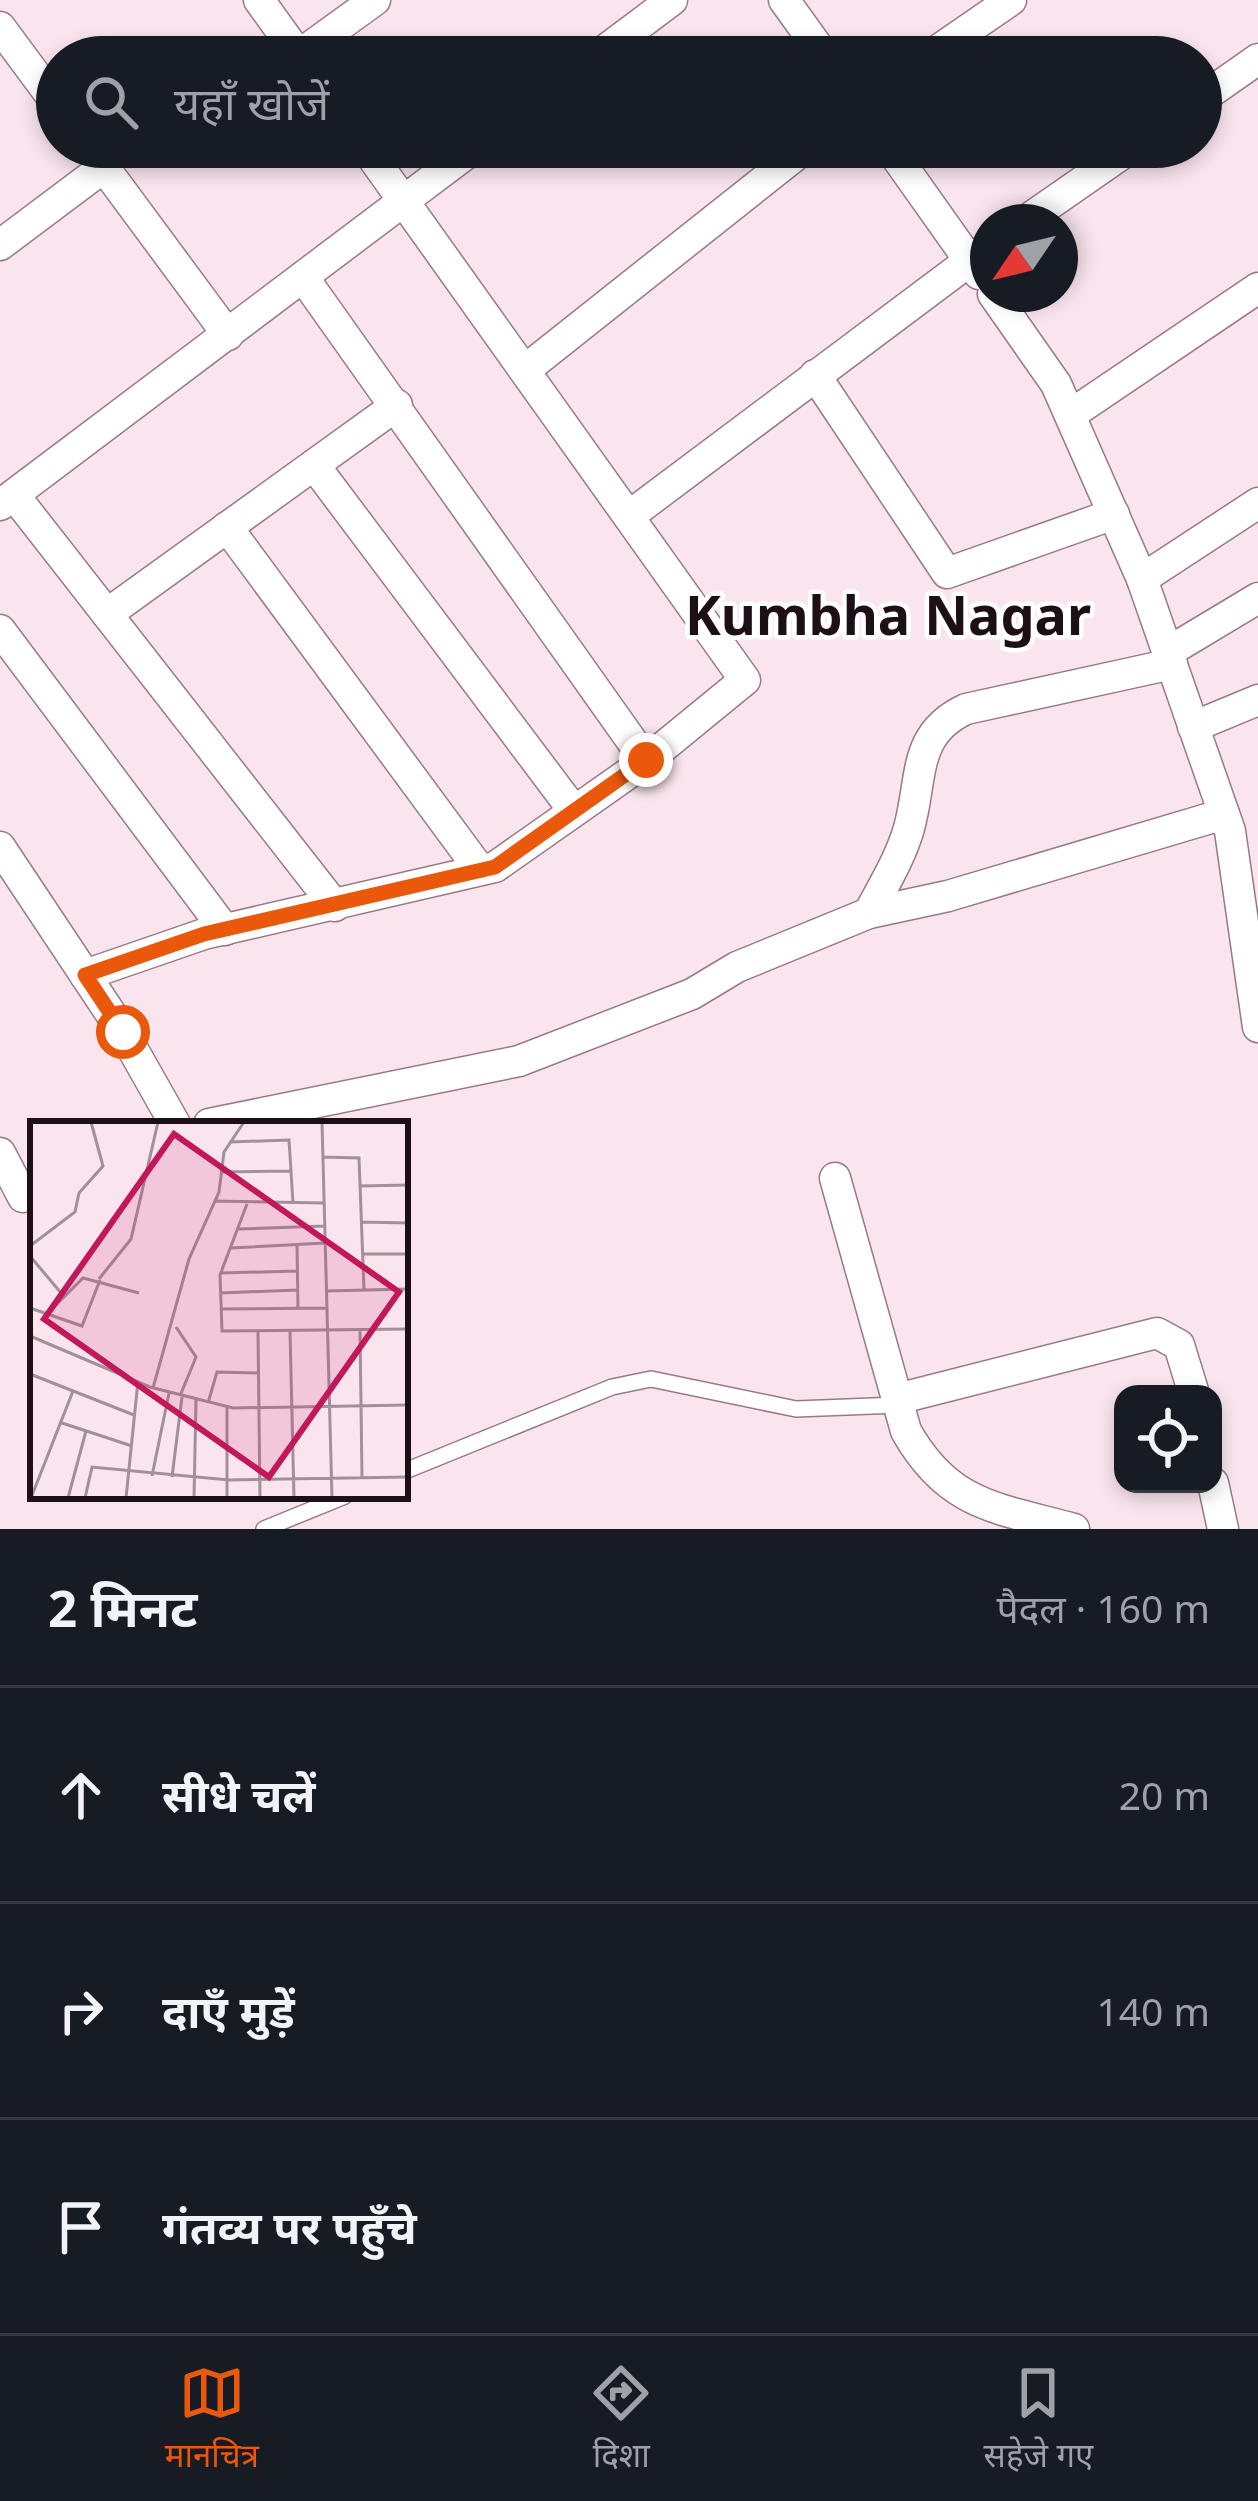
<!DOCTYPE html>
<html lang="hi">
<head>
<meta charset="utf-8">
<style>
	:root { --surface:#171b24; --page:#20242c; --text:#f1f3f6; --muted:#9ea1a6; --line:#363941; --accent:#ea580c }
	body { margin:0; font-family:"Noto Sans","Noto Sans Devanagari",sans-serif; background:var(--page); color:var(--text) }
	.controls { position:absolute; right:36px; bottom:36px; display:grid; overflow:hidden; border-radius:24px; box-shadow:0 6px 18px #0003 }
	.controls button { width:108px; height:108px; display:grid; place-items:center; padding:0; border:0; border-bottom:3px solid var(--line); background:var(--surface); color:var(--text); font:60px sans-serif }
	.compass { position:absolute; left:970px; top:204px; width:108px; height:108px; border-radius:50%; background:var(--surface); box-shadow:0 6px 18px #0003; rotate:235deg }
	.stop { position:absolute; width:36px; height:36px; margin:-27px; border:9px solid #ea580c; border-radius:50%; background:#fff }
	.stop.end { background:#ea580c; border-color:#fff; box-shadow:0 3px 12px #0008 }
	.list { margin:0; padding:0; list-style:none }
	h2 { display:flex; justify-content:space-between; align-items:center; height:156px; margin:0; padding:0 48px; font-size:51px }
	h2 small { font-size:39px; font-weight:400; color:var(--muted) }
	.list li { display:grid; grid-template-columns:78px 1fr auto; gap:36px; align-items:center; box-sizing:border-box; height:216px; padding:0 48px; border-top:3px solid var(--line) }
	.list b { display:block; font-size:45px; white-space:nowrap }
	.list em { font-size:39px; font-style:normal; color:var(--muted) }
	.icon { flex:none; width:66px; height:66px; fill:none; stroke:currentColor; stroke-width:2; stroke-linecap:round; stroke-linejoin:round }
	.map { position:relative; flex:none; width:1258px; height:1529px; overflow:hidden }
	.search { position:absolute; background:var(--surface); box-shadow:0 6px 18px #0003; left:36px; right:36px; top:36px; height:132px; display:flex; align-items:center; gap:30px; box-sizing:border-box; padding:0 42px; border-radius:66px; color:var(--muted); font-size:45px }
	.sheet { height:804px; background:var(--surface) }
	nav { display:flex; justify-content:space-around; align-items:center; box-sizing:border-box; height:168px; border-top:3px solid var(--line); background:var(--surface); font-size:33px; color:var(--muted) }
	nav a { display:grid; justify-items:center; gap:6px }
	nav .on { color:var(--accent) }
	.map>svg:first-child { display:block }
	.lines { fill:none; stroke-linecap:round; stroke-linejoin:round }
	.service-casing { stroke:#987988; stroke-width:18 }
	.minor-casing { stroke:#987988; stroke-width:33 }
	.service { stroke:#fff; stroke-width:15 }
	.minor { stroke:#fff; stroke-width:30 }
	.route { stroke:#ea580c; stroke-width:15 }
	.labels { text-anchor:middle; stroke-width:9; stroke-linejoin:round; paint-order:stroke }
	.district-label { font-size:54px; font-weight:bold; fill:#1c1016; stroke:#fff }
	.inset-road { fill:none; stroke:#a19098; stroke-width:3 }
	.view { fill:#c2185b; fill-opacity:0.15; stroke:#c2185b; stroke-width:6 }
	.inset-edge { fill:none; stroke:#1c1016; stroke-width:6 }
</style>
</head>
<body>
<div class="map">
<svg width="1258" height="1529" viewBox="0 0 1258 1529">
	<rect width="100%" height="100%" fill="#fae5ef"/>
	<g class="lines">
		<defs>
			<g id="service">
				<path d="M405,1471L612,1387L651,1379L796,1409L898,1405"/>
				<path d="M264,1529L345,1496"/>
			</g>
			<g id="minor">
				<path d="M259,0L300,57"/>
				<path d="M784,0L825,57"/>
				<path d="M0,27L57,104"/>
				<path d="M299,55L375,0"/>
				<path d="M596,57L672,0"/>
				<path d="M928,57L1011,0"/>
				<path d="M1201,99L1258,59"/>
				<path d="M89,147L228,335"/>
				<path d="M889,147L979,274"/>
				<path d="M1024,222L1132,147"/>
				<path d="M0,245L104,167"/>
				<path d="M303,277L646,761"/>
				<path d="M993,294L1056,384L1142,579L1230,831L1258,1027"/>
				<path d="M525,370L806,147"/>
				<path d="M815,375L947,573L1114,514"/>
				<path d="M1070,415L1258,288"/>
				<path d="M314,465L574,811"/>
				<path d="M14,495L335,906"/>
				<path d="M0,505L475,147"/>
				<path d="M629,516L988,247"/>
				<path d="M227,527L480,870"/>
				<path d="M1142,579L1258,503"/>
				<path d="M107,614L397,405"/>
				<path d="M0,630L225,930"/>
				<path d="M1168,652L1258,598"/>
				<path d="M1193,727L1258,700"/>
				<path d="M0,847L123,1032L175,1124"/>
				<path d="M869,913C883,886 901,857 909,828C923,778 912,734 966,709L1172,664"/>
				<path d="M85,975L204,934L495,867L646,761L745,680L365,147"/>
				<path d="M209,1124L519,1061L692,994L737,967L869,913L948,896L1224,814"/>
				<path d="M0,1153L23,1197"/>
				<path d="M835,1178L906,1431C948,1506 997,1508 1074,1529"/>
				<path d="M897,1399L1157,1333L1179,1345L1194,1394"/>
				<path d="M1213,1483L1223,1529"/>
			</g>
		</defs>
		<use href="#service" class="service-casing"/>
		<use href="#minor" class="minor-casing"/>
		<use href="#service" class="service"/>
		<use href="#minor" class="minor"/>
	</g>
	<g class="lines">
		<path class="route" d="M123,1032L85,975L204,934L495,867L646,760"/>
	</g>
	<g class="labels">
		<g class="district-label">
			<text x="888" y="635">Kumbha Nagar</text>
		</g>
	</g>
	<g transform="translate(30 1121)">
		<rect width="378" height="378" fill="#fae5ef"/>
		<path class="inset-road" d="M292,1L302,377M200,21L259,19L263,82M293,36L329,37L334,169M190,51L260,50M330,65L378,64M184,80L294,82M217,83L190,154L192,210L378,208M331,101L378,102M209,108L294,105M267,123L268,188M0,125L45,91L49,72L73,45L61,1M201,127L295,122M332,133H378M0,135L31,172M191,152L268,150M69,158L101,118L128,1M296,170L378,168M190,172L268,169M0,187L52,205L70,159M190,188L297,187M17,193L53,157L109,172M146,206L166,236L150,275M330,209L332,357M260,210L264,377M228,211L230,377M0,215L120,266L203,287L378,284M0,253L104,294M123,267L159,138L189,71L194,31L214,1M178,282L187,251L230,252M29,301L102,325M122,355L139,272M142,356L152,276M1,377L43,270M38,377L56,310M55,377L62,346L199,359L378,356M96,377L108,260M164,377L166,279M197,377V286"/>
		<path class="view" d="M144,13L369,171L239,356L14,198Z"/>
		<rect width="378" height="378" class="inset-edge"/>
	</g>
</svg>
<div class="controls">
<button><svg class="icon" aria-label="locate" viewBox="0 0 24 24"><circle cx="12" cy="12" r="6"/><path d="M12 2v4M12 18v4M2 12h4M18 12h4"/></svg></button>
</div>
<svg class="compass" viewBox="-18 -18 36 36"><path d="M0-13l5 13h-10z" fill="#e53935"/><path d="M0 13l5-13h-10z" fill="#9ea1a6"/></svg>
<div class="stop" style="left:123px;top:1032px"></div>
<div class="stop end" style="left:646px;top:760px"></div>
<div class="search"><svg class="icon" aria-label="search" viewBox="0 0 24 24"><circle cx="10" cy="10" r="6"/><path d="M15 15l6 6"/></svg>यहाँ खोजें</div>
</div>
<section class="sheet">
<h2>2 मिनट<small>पैदल · 160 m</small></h2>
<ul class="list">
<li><svg class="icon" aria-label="ahead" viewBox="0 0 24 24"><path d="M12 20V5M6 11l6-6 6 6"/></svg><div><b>सीधे चलें</b></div><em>20 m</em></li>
<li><svg class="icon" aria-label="right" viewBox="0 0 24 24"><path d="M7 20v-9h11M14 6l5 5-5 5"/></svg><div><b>दाएँ मुड़ें</b></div><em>140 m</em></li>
<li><svg class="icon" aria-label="arrive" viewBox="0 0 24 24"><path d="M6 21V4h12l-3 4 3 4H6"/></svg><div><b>गंतव्य पर पहुँचे</b></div></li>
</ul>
</section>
<nav>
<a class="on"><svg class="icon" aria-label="map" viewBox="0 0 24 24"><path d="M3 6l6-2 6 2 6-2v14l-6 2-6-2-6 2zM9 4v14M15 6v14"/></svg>मानचित्र</a>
<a><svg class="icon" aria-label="directions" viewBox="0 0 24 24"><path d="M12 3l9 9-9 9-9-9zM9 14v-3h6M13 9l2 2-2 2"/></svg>दिशा</a>
<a><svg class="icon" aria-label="saved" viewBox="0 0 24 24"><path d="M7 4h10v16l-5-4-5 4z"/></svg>सहेजे गए</a>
</nav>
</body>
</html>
